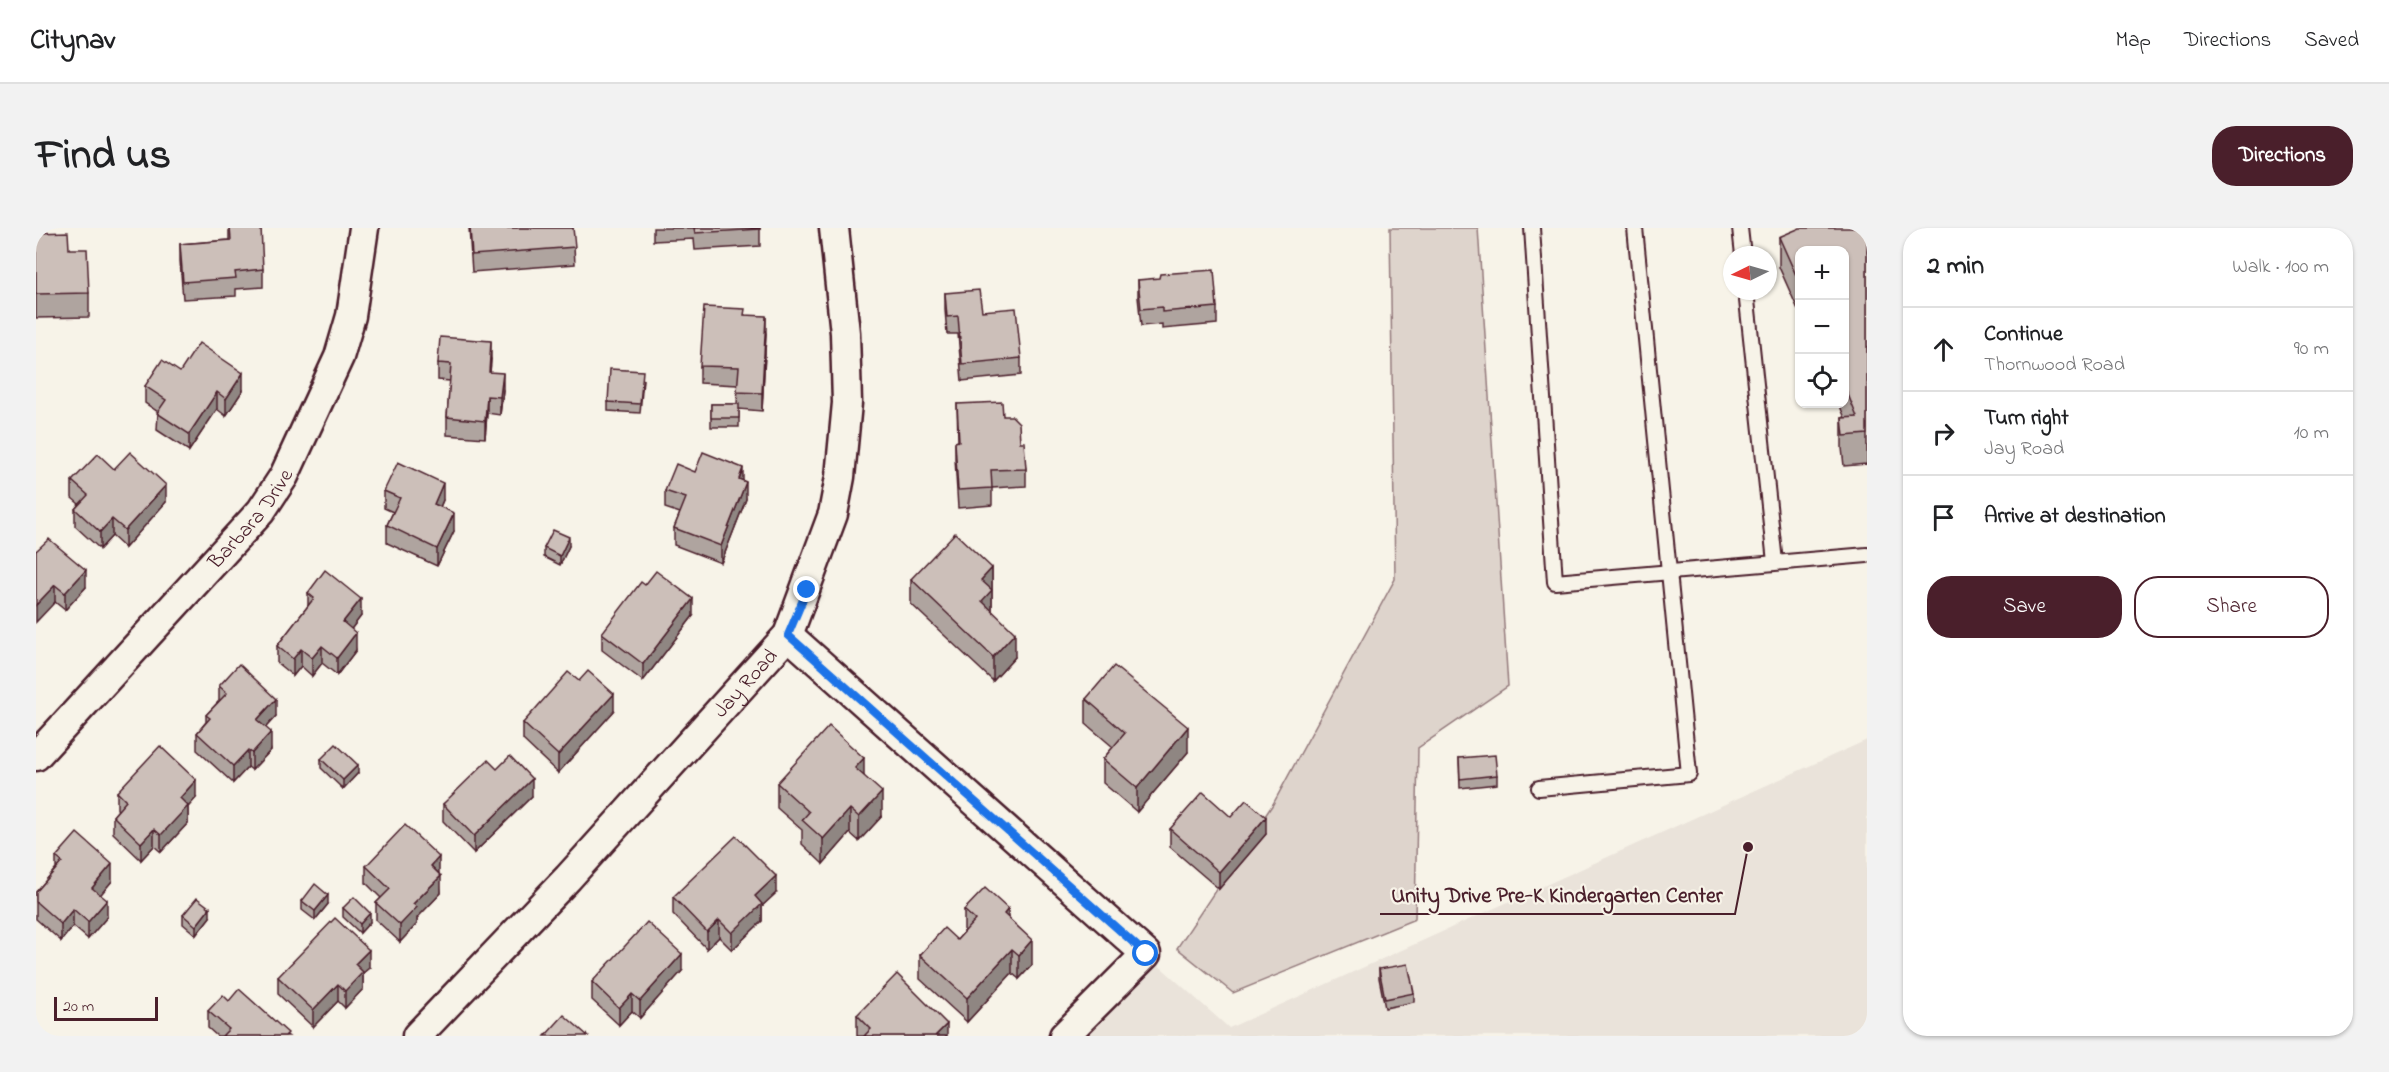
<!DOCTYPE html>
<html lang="en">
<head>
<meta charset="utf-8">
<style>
	:root { --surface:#fff; --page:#f2f2f2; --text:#202124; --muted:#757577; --line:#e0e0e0; --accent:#4a1f2b }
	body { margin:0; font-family:"Indie Flower",sans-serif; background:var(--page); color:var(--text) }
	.controls { position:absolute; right:18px; top:18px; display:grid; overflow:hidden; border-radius:12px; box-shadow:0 2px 4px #0004 }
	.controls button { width:54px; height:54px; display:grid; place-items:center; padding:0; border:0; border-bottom:2px solid var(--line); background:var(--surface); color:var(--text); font:30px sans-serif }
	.compass { position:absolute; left:1687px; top:18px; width:54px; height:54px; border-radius:50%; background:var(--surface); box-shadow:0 2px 4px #0004; rotate:265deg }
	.scale { position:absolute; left:18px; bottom:15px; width:104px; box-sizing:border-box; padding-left:6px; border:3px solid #4a1f2b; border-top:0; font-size:16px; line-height:21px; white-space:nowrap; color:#4a1f2b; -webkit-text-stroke:4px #f7f3e8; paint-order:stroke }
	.stop { position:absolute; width:18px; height:18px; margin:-14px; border:4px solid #1a73e8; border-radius:50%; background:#fff }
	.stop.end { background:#1a73e8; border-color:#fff; box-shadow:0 2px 6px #0008 }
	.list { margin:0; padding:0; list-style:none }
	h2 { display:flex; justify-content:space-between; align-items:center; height:78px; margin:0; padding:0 24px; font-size:26px }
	h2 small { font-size:20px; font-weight:400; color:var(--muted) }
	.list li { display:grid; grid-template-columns:39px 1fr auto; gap:18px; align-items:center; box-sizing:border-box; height:84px; padding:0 24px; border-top:2px solid var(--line) }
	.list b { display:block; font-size:22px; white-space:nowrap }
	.list p { margin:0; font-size:20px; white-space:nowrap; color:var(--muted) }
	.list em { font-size:20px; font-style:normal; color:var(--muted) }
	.actions { display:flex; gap:12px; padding:18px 24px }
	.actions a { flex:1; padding:14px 0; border:2px solid var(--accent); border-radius:24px; text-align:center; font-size:21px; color:var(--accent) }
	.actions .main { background:var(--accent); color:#fff }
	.icon { flex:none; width:33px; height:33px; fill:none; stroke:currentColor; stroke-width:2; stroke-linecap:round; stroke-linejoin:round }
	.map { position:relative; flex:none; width:1831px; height:808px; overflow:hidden; border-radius:24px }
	header { display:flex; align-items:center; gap:36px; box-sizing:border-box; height:84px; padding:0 30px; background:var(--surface); border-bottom:2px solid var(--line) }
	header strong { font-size:28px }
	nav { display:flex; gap:33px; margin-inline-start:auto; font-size:21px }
	.intro { display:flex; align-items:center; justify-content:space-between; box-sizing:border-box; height:144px; padding:0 36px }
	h1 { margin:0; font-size:42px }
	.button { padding:15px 27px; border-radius:24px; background:var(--accent); color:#fff; font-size:21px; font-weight:700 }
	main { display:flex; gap:36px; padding:0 36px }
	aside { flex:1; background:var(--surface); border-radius:24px; box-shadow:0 2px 4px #0004 }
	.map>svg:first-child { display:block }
	.built { fill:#eae3da }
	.green { fill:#ded4cc; stroke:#947a7c; stroke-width:1.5 }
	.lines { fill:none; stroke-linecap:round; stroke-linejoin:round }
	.lane-casing { stroke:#4a1f2b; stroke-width:18 }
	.street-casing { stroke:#4a1f2b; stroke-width:33 }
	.lane { stroke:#f7f3e8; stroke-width:14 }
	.street { stroke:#f7f3e8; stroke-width:28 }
	.wall { fill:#afa49f; stroke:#4a1f2b; stroke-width:1.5 }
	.shaded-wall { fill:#8f8682; stroke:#4a1f2b; stroke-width:1.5 }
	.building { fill:#ccbfb9; stroke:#4a1f2b; stroke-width:1.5 }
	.route { stroke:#1a73e8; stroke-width:8 }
	.labels { text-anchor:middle; stroke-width:4.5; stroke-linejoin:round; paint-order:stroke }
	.street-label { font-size:21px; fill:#4a1f2b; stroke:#f7f3e8 }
	.leader { fill:none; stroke:#4a1f2b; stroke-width:2 }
	.callout-dot { fill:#4a1f2b; stroke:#f7f3e8; stroke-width:2 }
	.callout-label { font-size:22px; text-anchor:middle; font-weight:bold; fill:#4a1f2b; stroke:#f7f3e8; stroke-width:4.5; stroke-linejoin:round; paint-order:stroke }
</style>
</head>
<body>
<header>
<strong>Citynav</strong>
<nav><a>Map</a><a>Directions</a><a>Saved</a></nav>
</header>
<div class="intro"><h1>Find us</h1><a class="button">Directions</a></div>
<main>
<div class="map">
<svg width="1831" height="808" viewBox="0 0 1831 808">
	<rect width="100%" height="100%" fill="#f7f3e8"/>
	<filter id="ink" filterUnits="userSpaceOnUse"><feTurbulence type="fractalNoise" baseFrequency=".0167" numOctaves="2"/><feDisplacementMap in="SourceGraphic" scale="12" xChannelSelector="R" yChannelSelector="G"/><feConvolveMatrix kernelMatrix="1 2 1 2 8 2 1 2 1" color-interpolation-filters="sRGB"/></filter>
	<g filter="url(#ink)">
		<path class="built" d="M1831,512V808H1028L1110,726L1193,800Z"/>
		<path class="green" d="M1354,0H1442L1472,458L1382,520L1379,691L1197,765L1141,720L1237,576L1359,351Z"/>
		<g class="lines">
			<defs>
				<g id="lane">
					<path d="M1496,0L1519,354L1831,327"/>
					<path d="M1704,0L1707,27"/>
					<path d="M1710,63L1739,334"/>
					<path d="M1503,560L1653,546L1599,0"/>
				</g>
				<g id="street">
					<path d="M752,407L1110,726L1028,808"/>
					<path id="s1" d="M0,528L225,283L248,248L303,129L315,88L328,0"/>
					<path id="s2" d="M381,808L532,650L752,407L797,286L804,249L811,175L809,105L798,0"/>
				</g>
			</defs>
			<use href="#lane" class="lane-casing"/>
			<use href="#street" class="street-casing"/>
			<use href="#lane" class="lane"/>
			<use href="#street" class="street"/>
		</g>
		<g class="wall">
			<path d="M193,0L227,41V59L200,61V68L147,71L144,33V16L193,12Z"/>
			<path d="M433,0H537L539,36L436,44Z"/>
			<path d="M617,0H724V18L659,22L658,11L617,13Z"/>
			<path d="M1831,0V236L1808,238L1806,220V190H1809L1803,176H1809V22H1764V86L1743,39V9Z"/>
			<path d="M0,5L33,21L53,65V89L0,90Z"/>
			<path d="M1102,52L1181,79V96L1126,101V96L1105,98L1102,69Z"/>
			<path d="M909,65L946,83L985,130V147L926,153L922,106H911L909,82Z"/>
			<path d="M709,87L730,105L726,183L703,181V199H675V176H701L702,157L664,155V138Z"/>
			<path d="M455,131L454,144L467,162L464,187L451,185L449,210L411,207V189L414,153L402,152V135Z"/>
			<path d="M144,144L207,162L190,188L181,181L153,223L121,202L122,184L109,175V158Z"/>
			<path d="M607,152L604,185L572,183V174Z"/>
			<path d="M921,176L967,188L984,214L990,241V258L956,260V277L922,280L919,231V214L922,213Z"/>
			<path d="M78,241L130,274L89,320L76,308L64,321L39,298V281L43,276L36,270V253Z"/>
			<path d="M659,244L707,253L710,271L685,335L638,317V300L644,285L629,280V263Z"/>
			<path d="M348,263L407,272L404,279L418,303L401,338L351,315V297L357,284L348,280Z"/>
			<path d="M533,318L524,337L508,329V320Z"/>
			<path d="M0,323L50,359L29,382L19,374Z"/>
			<path d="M956,340V383L979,429L957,453L875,376V351Z"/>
			<path d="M272,365L325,388L315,401L320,422L301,447L286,435L276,448L265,438L257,448L241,435V418L272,378Z"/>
			<path d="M657,388L607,453L566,422V405Z"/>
			<path d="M183,458L240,488L229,500L235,522L216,542L212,539L197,555L161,522V505L170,494V487L183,473Z"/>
			<path d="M1050,471L1152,524L1101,584L1067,555V531L1077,519L1050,496Z"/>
			<path d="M578,483L522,545L487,512V495Z"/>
			<path d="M1423,530L1461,547V556L1424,560Z"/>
			<path d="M285,531L322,545L307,561L285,540Z"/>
			<path d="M461,541L496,568L438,625L407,593V576Z"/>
			<path d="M828,548L846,588L823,613L814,605L787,636L766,616V602L741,580V555Z"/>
			<path d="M81,564L160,570L152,579V595L125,624L118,618L105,632L77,605V588L82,582L81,581Z"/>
			<path d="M1195,589L1230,606L1183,661L1134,619V601Z"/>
			<path d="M20,629L76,653L64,667L71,689L52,711L37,698L25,713L0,691V664L20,640Z"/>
			<path d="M330,638L403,646L405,665L381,690V696L364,714L340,692V675L345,670L330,655Z"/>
			<path d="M740,665L726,678V693L696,722L683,709L671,721L637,686V669Z"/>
			<path d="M266,673L292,676L279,692L266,682Z"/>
			<path d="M307,680L334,694L324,705L307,689Z"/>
			<path d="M928,682L972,690L996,737L983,751L976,745L931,794L884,751V727L921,712L928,704Z"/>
			<path d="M147,687L174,689L160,707L147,696Z"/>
			<path d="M333,740L327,745V761L309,780L302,773L277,799L242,766V749Z"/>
			<path d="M1343,741L1378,765V774L1349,780L1343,750Z"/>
			<path d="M646,743L604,790L596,783L583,797L556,772V754Z"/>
			<path d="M193,773L252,808H181L172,800V783Z"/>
			<path d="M821,787L911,808H821Z"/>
		</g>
		<g class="shaded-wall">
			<path d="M730,88V105L726,183V165Z"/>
			<path d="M455,113V131L453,161V144Z"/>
			<path d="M207,145V162L190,188V171Z"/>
			<path d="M467,145V162L464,187V169Z"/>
			<path d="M181,164V181L153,223V206Z"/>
			<path d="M451,168V185L449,210V193Z"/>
			<path d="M707,240V258L703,251Z"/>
			<path d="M710,254V271L685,335V318Z"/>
			<path d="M407,255V272L398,293V276Z"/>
			<path d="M130,257V274L89,320V302Z"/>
			<path d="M418,285V303L401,338V321Z"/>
			<path d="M76,291V308L64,321V304Z"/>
			<path d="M533,309V318L524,337V328Z"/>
			<path d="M956,340V386L946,397L945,352Z"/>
			<path d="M50,342V359L29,382V365Z"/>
			<path d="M19,357V374L0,394V377Z"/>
			<path d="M325,371V388L307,412V394Z"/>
			<path d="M657,371V388L607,453V436Z"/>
			<path d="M320,405V422L301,447V430Z"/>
			<path d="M979,405V429L957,453V429Z"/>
			<path d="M286,418V435L276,448V430Z"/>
			<path d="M265,421V438L257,448V431Z"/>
			<path d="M578,466V483L522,545V527Z"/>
			<path d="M240,471V488L221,509V492Z"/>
			<path d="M1152,499V524L1101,584V560Z"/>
			<path d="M235,504V522L216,542V525Z"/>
			<path d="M212,522V539L197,555V538Z"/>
			<path d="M828,530V554L819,540Z"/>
			<path d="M322,537V545L307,561V552Z"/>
			<path d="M496,551V568L438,625V608Z"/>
			<path d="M160,552V570L152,579V595L125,624V607L144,570Z"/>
			<path d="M846,564V588L823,613V589Z"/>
			<path d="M814,581V605L787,636V611Z"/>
			<path d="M1230,589V606L1183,661V644Z"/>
			<path d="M118,601V618L105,632V615Z"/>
			<path d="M403,629V646L395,638Z"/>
			<path d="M76,636V653L56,677V660Z"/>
			<path d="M405,648V665L381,690V696L364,714V697L377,676Z"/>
			<path d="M740,648V665L726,678V693L696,722V705L719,668Z"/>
			<path d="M292,667V676L279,692V683Z"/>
			<path d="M71,672V689L52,711V694Z"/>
			<path d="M174,680V689L160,707V698Z"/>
			<path d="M37,681V698L25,713V696Z"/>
			<path d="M972,681V706L968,686Z"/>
			<path d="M334,685V694L324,705V696Z"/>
			<path d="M683,692V709L671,721V704Z"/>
			<path d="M996,712V737L983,751V727Z"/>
			<path d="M976,721V745L931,794V770Z"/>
			<path d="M333,722V740L327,745V761L309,780V763L319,736Z"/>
			<path d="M646,726V743L604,790V773Z"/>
			<path d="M302,756V773L277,799V782Z"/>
			<path d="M596,766V783L583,797V780Z"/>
			<path d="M911,796V808H899Z"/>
		</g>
		<g class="building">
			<path d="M194,0H225L227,41L199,44L200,50L147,54L144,16L195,12Z"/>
			<path d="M434,0H537L539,19L436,27Z"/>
			<path d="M658,0H724V1L659,5Z"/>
			<path d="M1764,0H1831V206L1808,208L1806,190L1821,189L1809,159V22H1764V56L1743,9Z"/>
			<path d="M32,4L33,21H51L53,65L0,66V5Z"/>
			<path d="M1178,42L1181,79L1126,84V79L1105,81L1102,52L1123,50L1124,46Z"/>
			<path d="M943,62L946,83L980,80L985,130L926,136L922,88L911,89L909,65Z"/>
			<path d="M668,79L709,81L708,87L730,88L726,165L701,164L703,139L664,138Z"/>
			<path d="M404,109L455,113L453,144L467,145L464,169L451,168L449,193L411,189L415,136L402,135Z"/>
			<path d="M163,115L207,145L190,171L181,164L153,206L121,185L130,172L109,158L126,132L144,144Z"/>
			<path d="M574,141L607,143L604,176L572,174Z"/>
			<path d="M966,174L967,188H976L983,195L984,214H988L990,241L955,242L956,260L922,262L919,214L923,213L921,176Z"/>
			<rect x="675" y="176" width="28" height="14"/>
			<path d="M94,224L130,257L89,302L76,291L64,304L39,281L52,267L36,253L62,226L78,241Z"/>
			<path d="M667,224L707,240L703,251L710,254L685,318L638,300L650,270L629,263L640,236L659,244Z"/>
			<path d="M362,234L407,255L398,276L418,285L401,321L351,297L364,270L348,263Z"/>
			<path d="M517,302L533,309L524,328L508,320Z"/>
			<path d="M919,305L956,340L945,352L956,362L946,373L979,405L957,429L875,351Z"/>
			<path d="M13,311L50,342L29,365L19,357L0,377V323Z"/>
			<path d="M289,342L325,371L307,394L320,405L301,430L286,418L276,430L265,421L257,431L241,418L278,370L272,365Z"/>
			<path d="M620,343L657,371L607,436L566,405L605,354L609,357Z"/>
			<path d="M203,436L240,471L221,492L235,504L216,525L212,522L197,538L161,505L174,490L170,487L191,465L183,458Z"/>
			<path d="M1078,438L1152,499L1101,560L1067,531L1089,505L1050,471Z"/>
			<path d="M552,443L578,466L522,527L487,495L532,444L543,453Z"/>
			<path d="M793,498L828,530L819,540L846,564L823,589L814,581L787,611L766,592L773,584L741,555Z"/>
			<path d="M300,516L322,537L307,552L285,531Z"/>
			<path d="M124,518L160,552L144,570L152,578L125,607L118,601L105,615L77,588L90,573L81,564Z"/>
			<path d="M1459,527L1461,547L1424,551L1423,530Z"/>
			<path d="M474,528L496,551L438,608L407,576L452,532L461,541Z"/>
			<path d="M1167,564L1195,589L1210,572L1230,589L1183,644L1134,601Z"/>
			<path d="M369,597L403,629L395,638L405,648L377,676L381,679L364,697L340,675L354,661L330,638Z"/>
			<path d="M41,605L76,636L56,660L71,672L52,694L37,681L25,696L0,674V664L26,634L20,629Z"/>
			<path d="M700,608L740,648L719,668L726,676L696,705L683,692L671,704L637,669Z"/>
			<path d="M279,656L292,667L279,683L266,673Z"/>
			<path d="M949,660L972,681L968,686L996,712L983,727L976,721L931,770L884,727L908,700L921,712L939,692L928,682Z"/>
			<path d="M318,669L334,685L324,696L307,680Z"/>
			<path d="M161,670L174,680L160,698L147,687Z"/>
			<path d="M299,690L333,722L319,736L327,744L309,763L302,756L277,782L242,749Z"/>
			<path d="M611,694L646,726L604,773L596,766L583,780L556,754Z"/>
			<path d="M1372,736L1378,765L1349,771L1343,741Z"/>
			<path d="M861,746L911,796L899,808H828L835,801L821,787Z"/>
			<path d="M203,761L252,805L249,808H186L193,801L172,783L187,767L193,773Z"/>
			<path d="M528,787L552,808H509Z"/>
		</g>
	</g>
	<g class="lines" filter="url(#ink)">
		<path class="route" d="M771,362L752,407L1110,726"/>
	</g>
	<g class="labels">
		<g class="street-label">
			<text dy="7" stroke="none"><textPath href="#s1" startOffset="320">Barbara Drive</textPath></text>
			<text dy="7" stroke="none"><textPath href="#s2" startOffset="482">Jay Road</textPath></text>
		</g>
	</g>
	<path class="leader" d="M1712 619L1699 686H1344"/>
	<circle class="callout-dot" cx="1712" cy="619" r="6"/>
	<g class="callout-label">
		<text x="1521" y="674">Unity Drive Pre-K Kindergarten Center</text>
	</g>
</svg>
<div class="controls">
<button>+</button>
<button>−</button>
<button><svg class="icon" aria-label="locate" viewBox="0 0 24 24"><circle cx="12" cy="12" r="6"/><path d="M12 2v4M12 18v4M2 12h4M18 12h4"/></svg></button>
</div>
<svg class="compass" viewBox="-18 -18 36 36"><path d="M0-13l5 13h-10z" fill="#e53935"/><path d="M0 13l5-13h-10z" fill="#757577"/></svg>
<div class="scale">20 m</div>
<div class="stop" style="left:1110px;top:726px"></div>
<div class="stop end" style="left:771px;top:362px"></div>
</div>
<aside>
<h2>2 min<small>Walk · 100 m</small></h2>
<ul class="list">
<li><svg class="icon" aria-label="ahead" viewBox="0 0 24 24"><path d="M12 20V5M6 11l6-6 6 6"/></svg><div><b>Continue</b><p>Thornwood Road</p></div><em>90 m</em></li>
<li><svg class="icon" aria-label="right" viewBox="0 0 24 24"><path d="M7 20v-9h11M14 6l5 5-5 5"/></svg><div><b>Turn right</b><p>Jay Road</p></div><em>10 m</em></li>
<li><svg class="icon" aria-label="arrive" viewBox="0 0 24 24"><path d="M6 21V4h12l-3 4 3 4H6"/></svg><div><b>Arrive at destination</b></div></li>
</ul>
<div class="actions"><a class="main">Save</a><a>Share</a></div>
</aside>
</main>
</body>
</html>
